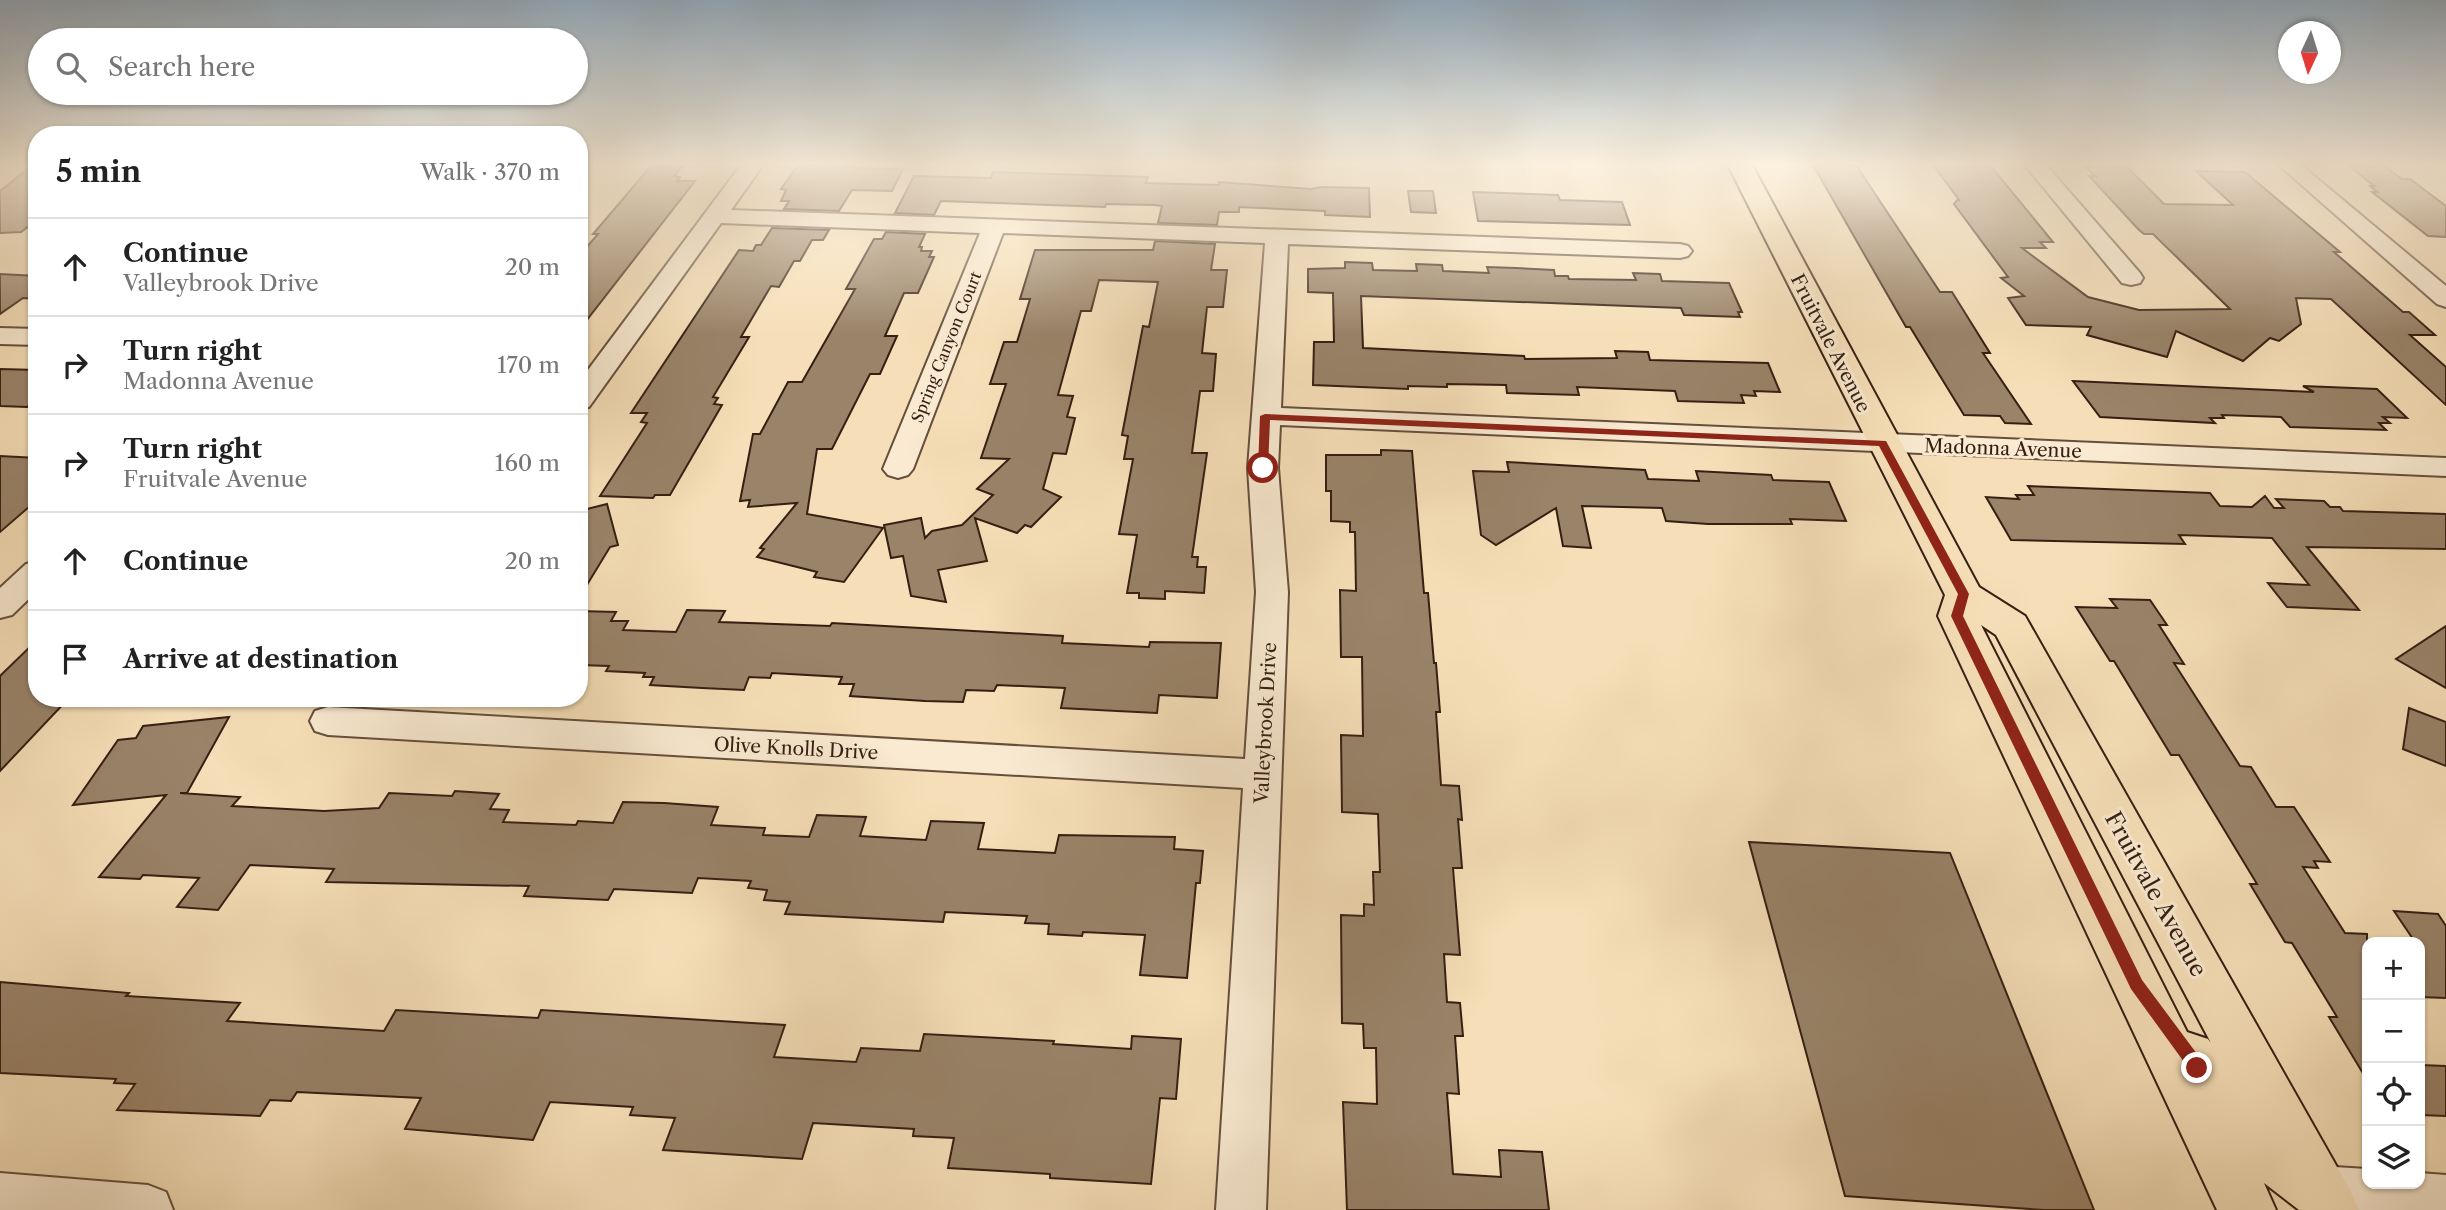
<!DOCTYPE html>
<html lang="en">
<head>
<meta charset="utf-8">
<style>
	:root { --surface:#fff; --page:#f2f2f2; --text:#222; --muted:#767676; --line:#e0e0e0 }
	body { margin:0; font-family:"Libre Caslon Text",serif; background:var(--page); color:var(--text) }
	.controls { position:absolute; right:21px; bottom:21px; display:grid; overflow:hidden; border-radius:14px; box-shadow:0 2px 5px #0004 }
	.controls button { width:63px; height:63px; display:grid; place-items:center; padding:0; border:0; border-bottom:2px solid var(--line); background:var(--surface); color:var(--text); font:35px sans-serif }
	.compass { position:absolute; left:2278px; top:21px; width:63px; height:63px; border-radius:50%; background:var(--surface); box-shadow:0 2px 5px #0004; rotate:184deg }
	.stop { position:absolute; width:21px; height:21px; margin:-16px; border:5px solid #8f2418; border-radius:50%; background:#fff }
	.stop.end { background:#8f2418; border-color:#fff; box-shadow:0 2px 7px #0008 }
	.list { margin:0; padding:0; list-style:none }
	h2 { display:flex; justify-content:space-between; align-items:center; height:91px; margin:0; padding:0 28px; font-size:30px }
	h2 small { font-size:23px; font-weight:400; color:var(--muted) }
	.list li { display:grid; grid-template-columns:46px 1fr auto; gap:21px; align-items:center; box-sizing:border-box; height:98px; padding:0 28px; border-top:2px solid var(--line) }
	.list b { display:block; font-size:26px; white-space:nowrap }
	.list p { margin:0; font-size:23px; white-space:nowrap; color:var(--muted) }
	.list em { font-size:23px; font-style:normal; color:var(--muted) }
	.icon { flex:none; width:38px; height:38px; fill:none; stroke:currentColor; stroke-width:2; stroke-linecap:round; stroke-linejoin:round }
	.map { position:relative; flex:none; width:2446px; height:1210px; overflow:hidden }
	.search { position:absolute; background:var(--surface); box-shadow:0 2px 5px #0004; left:28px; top:28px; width:560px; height:77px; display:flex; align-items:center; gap:18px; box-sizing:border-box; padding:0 24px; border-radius:38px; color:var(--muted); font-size:26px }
	.panel { position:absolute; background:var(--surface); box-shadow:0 2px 5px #0004; left:28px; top:126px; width:560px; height:581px; border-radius:28px }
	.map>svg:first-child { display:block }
	.building { fill:#998369; stroke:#351f13; stroke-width:2 }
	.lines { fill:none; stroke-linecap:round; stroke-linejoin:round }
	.minor-casing { stroke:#654f3c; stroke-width:4 }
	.major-casing { stroke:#351f13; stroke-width:4 }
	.minor { fill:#f9ead1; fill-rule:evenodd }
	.major { fill:#f6dfb8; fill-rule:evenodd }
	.route { fill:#8f2418 }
	.labels { text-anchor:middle; stroke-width:6; stroke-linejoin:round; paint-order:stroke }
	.far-street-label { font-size:16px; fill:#351f13; stroke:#f9ead1 }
	.street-label { font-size:19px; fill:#351f13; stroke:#f9ead1 }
	.near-street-label { font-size:23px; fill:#351f13; stroke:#f9ead1 }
</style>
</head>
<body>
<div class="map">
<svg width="2446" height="1210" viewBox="0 0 2446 1210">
	<rect width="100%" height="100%" fill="#f6dfb8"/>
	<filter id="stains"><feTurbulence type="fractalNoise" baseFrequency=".00286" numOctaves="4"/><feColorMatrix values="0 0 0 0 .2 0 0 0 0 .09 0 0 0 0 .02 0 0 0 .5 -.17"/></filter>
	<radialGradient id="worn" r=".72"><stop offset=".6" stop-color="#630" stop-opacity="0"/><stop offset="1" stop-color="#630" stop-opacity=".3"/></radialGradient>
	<g class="building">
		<path d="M33,165H37V220L21,232L0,233V191Z"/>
		<path d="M798,165H853L852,168L903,169L892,191L852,190L839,211L784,209L789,201H781L786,190L781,189Z"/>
		<path d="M1813,165H1856L1940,292H1952L1990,353H1983L2031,424L2005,423L2000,416L1964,415L1910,327H1906Z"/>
		<path d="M1933,165H1990L2053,242H2040L2046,248H2022L2088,297L2139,310L2230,309L2153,234H2144L2139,230L2089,176L2096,177L2085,166L2127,167L2164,204L2233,205L2196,171L2245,172L2340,252H2334L2403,312H2409L2435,335H2410L2446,367V405L2331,299L2296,298L2301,324L2279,341L2270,338L2243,361L2176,331L2167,357L2087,335L2091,327L2026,325L2008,298L2024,296L2001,278L2008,277L1954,204L1958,199L1960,201Z"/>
		<path d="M2348,165H2383L2402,179H2410L2446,206V237L2428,236L2372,192H2377L2370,186H2374Z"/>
		<path d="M651,166L682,167L674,176L680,177L677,181H695L579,330V256L598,234H593Z"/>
		<path d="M993,172L1148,177L1146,183L1219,185V182L1311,189L1322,187L1369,188L1370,217L1325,215V211L1239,207V212H1219L1217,225L1158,223L1162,206L1154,205L1106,204L1105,207L941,201L934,215L895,213L914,176L991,178Z"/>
		<path d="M1408,191H1433L1436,213L1411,212Z"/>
		<path d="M1473,192L1558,195L1560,200L1622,202L1630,225L1478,221Z"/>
		<path d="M772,228L829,230L823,240H812L800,261H794L779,287L771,286L741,337H749L713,397L718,398L714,404L722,405L670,495H655L653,498L600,496L647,423L641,422L647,413H631L739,250L753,251L756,245H761Z"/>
		<path d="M886,232L925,234L919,247H922L921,251H932L929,257H934L918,293H904L885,336H897L880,374H870L832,449H817L807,514L883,528L844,582L814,577L817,572L757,557L764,549L760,548L797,503L748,507L750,500L740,501L753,434H760L788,382H802L855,289H846L874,239H882Z"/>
		<path d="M1155,241L1215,244L1211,270H1227L1223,307H1207L1202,353L1216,354L1213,391H1200L1192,453H1207L1192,557H1198L1197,567H1206L1204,593L1165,591V599L1139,598V593H1127L1137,535L1119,534L1133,459H1124L1128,436L1122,435L1143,326L1149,327L1158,282L1099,280L1091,311H1081L1058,395L1073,396L1067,417L1075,418L1066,454L1053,453L1043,489L1061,497L1031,527L1025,525L1017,533L975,518L987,561L938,570L946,602L911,596L903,556L891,558L884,525L921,518L925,538L932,531L962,525L993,495L977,489L1009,459L981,458L1006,384H990L1004,342H1017L1030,299H1020L1035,250H1153Z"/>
		<path d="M1345,262L1372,263L1373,270L1417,271L1416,264L1442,265L1443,271L1489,273L1487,267L1516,268L1554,270L1555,276H1568L1569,279L1636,280L1633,273L1660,274L1662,281L1729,283L1742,312H1738L1740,317L1684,315L1681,308L1361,296L1363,348L1524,356L1525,359L1617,358L1615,351L1648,352L1650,360L1768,363L1780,392L1754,391L1756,396L1741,395L1744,403L1678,401L1675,391L1577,387L1579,395L1507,393L1506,385L1447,384V387L1408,386V389L1313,385L1314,342H1334L1333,293L1308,292V269L1345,268Z"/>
		<path d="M0,274L37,276V299L23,298L0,314Z"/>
		<path d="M0,369L37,370V399L27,407L0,406Z"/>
		<path d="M2073,381L2314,392L2303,386L2377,389L2407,418L2383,417L2390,423H2379L2386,430L2290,427L2281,417L2222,415L2224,418H2210L2215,423L2100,417Z"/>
		<path d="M1381,450L1412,451L1424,593H1428L1434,663H1436L1440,712H1436L1441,785L1459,786L1462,820L1458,819L1462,868H1453L1460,955L1444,954L1447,1002L1460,1003L1463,1036H1455L1459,1094L1447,1093L1453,1174L1501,1177L1499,1150L1542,1152L1549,1210H1347L1343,1102L1377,1104L1376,1048H1364L1363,1024L1342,1023L1341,915L1364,916V904L1374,905L1373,872H1380L1378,814L1342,812L1341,735L1363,736L1362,657H1341L1340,590L1356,591L1355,532H1350V522L1331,521V491H1326V455H1381Z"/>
		<path d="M0,456L37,458V500L0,532Z"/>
		<path d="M1507,462L1645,470L1648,479L1699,481L1696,471L1771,475L1773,480L1829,482L1846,521L1790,519L1792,524H1708L1666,521L1662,508L1582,506L1591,548L1563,546L1556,508L1496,545L1481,535L1473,471L1509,472Z"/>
		<path d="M2028,486L2210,493L2220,506L2252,507L2265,496L2274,508H2284L2276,499L2324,501L2330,507H2340L2343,511L2446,514V549L2307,547L2359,610L2287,607L2268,583L2309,585L2272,538L2179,535L2185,544L2011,540L1986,497L2019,499L2016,495H2034Z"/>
		<path d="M607,504L618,545L610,547L579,598V511Z"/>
		<path d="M2110,599L2150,600L2167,625H2159L2184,664L2174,663L2240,766L2251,767L2276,807H2294L2330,862L2314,861L2318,868L2303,867L2345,933L2367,934V1080L2329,1017H2337L2292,943L2285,942L2250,884H2257L2179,755H2171L2114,661H2110L2076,607L2117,608Z"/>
		<path d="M687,610L725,611L719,622L830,626L832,623L1063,636L1062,643L1149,647L1150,642L1221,643L1217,698L1159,695L1157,713L1117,711L1061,708L1065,688L997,685L994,691L966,690L963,702L925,701L850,696L854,684H839L842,677L772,673L770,678L749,677L744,690L702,688L650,685L654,677H643L645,673L606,671L609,666L579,665V611L616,612L611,621H628L623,630L676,632Z"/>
		<path d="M2446,626V688L2396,659Z"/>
		<path d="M37,640V698H69L0,771V676Z"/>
		<path d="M2409,708L2446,722V766L2403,749Z"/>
		<path d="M229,717L187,793H180L240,797L232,806L324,811L379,808L389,793L452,796L455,791L499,794L490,809L509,810L503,822L576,825L578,821L613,823L623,802L664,803L718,807L711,825L765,828L763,835L809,837L817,815L866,817L860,836L926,840L931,821L984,823L978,849L1055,853L1059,835L1175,837L1174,849L1203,851L1200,883H1196L1187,978L1140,975L1145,935L1083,932L1082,936L1048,934L1049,924L1025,923L1027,916L945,912L943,922L785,914L790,902L764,900L767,890L748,888L751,881L698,878L692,893L614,889L608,900L524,896L529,886L326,882L334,869L250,865L218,910L177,907L199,878L143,875L140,879L99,877L166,795L73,805L118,740L136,738L143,726Z"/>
		<path d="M1749,842L1950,853L2094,1210H2044L1845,1196Z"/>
		<path d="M2394,911L2438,914L2446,926V998L2420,997V942H2415Z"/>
		<path d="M0,982L129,993L126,996L240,1003L227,1021L384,1031L396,1010L538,1018L541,1010L785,1025L774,1057L856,1062L861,1048L920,1051L924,1034L1054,1041L1053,1044L1131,1049L1132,1036L1181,1039L1176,1099L1160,1098L1151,1184L1050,1178V1174L948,1168L954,1138L913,1136L914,1129L813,1123L802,1159L663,1150L675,1118L630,1115L633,1107L550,1102L533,1140L405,1129L421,1098L297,1092L291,1101L270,1100L260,1116L117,1110L135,1084L114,1083L116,1079L0,1073Z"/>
		<path d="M2420,1065L2446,1066V1116L2420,1115Z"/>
	</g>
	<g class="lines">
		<defs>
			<g id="minor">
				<path d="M741,165H763L731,210L1680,244L1688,246L1692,251L1688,256L1680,258L1288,244L1281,408L2446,458V476L1280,425L1278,468L1288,592L1266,1210H1216L1243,788L328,735L315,731L310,721L315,711L328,707L1245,759L1256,592L1248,468L1265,243L1003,233L913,469L908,475L898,478L888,475L883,469L980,233L721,223L589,407L579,409V382Z"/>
				<path d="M2025,165H2046L2140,273L2143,278L2140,283L2131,285L2122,283Z"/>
				<path d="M2279,165H2301L2446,286V307L2437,304Z"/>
				<path d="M0,328L37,329V345L0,344Z"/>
				<path d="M37,561V591L12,615L0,618V588L26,564Z"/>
				<path d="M2319,1166L2367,1169V1184H2420V1173L2446,1175V1210H2308L2302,1207L2295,1190L2302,1173Z"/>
				<path d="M0,1173L148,1185L166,1192L173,1210H0Z"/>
			</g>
			<path id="major" d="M1728,165H1752L1979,587L2025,616L2350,1190L2359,1210H2299L2264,1183L2276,1210H2217L1938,616L1945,595ZM1981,625L1996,635L2211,1043L2208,1039L2187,1032Z"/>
		</defs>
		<use href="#minor" class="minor-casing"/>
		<use href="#major" class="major-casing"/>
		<use href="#minor" class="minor"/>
		<use href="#major" class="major"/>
	</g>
	<linearGradient id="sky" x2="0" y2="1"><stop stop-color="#93abbe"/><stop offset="0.49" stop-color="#fbf1df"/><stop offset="1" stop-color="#fbf1df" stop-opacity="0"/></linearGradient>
	<rect width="2446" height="334" fill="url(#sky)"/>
	<path class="route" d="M1265,414L1886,441L1969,594L1963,616L2142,980L2203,1062L2205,1068L2203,1073L2197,1075L2192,1073L2131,989L1951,616L1958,594L1879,446L1270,420L1268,468L1263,471L1258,468L1260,416Z"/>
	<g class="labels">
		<g class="far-street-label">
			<text transform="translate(946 347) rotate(-68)" y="6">Spring Canyon Court</text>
		</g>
		<g class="street-label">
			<text transform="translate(1831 343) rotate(63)" y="7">Fruitvale Avenue</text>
			<text transform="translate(2003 448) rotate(2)" y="7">Madonna Avenue</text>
			<text transform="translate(1265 723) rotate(-87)" y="7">Valleybrook Drive</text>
			<text transform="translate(796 748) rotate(3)" y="7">Olive Knolls Drive</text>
		</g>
		<g class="near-street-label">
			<text transform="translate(2156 894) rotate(61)" y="8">Fruitvale Avenue</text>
		</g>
	</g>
	<rect width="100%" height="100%" filter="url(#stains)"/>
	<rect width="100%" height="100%" fill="url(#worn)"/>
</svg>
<div class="controls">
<button>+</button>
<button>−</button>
<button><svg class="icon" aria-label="locate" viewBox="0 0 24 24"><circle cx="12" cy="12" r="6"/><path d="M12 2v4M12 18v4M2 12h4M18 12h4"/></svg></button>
<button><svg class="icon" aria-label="layers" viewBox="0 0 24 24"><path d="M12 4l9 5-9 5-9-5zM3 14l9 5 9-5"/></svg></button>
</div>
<svg class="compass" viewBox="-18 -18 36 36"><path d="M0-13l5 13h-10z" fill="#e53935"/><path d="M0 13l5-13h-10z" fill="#767676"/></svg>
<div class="stop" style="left:1263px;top:468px"></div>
<div class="stop end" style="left:2197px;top:1068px"></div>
<div class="search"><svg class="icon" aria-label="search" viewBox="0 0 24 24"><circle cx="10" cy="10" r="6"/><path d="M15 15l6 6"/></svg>Search here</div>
<section class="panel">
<h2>5 min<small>Walk · 370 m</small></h2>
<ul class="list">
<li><svg class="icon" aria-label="ahead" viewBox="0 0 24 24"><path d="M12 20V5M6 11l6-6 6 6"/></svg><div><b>Continue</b><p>Valleybrook Drive</p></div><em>20 m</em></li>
<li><svg class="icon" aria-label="right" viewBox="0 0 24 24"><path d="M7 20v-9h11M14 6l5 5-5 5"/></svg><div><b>Turn right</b><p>Madonna Avenue</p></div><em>170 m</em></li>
<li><svg class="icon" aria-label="right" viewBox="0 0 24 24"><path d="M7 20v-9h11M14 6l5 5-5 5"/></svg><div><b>Turn right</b><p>Fruitvale Avenue</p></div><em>160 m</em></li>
<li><svg class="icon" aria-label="ahead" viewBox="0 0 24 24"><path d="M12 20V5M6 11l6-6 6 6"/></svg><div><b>Continue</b></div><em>20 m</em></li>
<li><svg class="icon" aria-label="arrive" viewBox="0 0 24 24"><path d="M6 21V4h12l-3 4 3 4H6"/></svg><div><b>Arrive at destination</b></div></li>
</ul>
</section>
</div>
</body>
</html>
